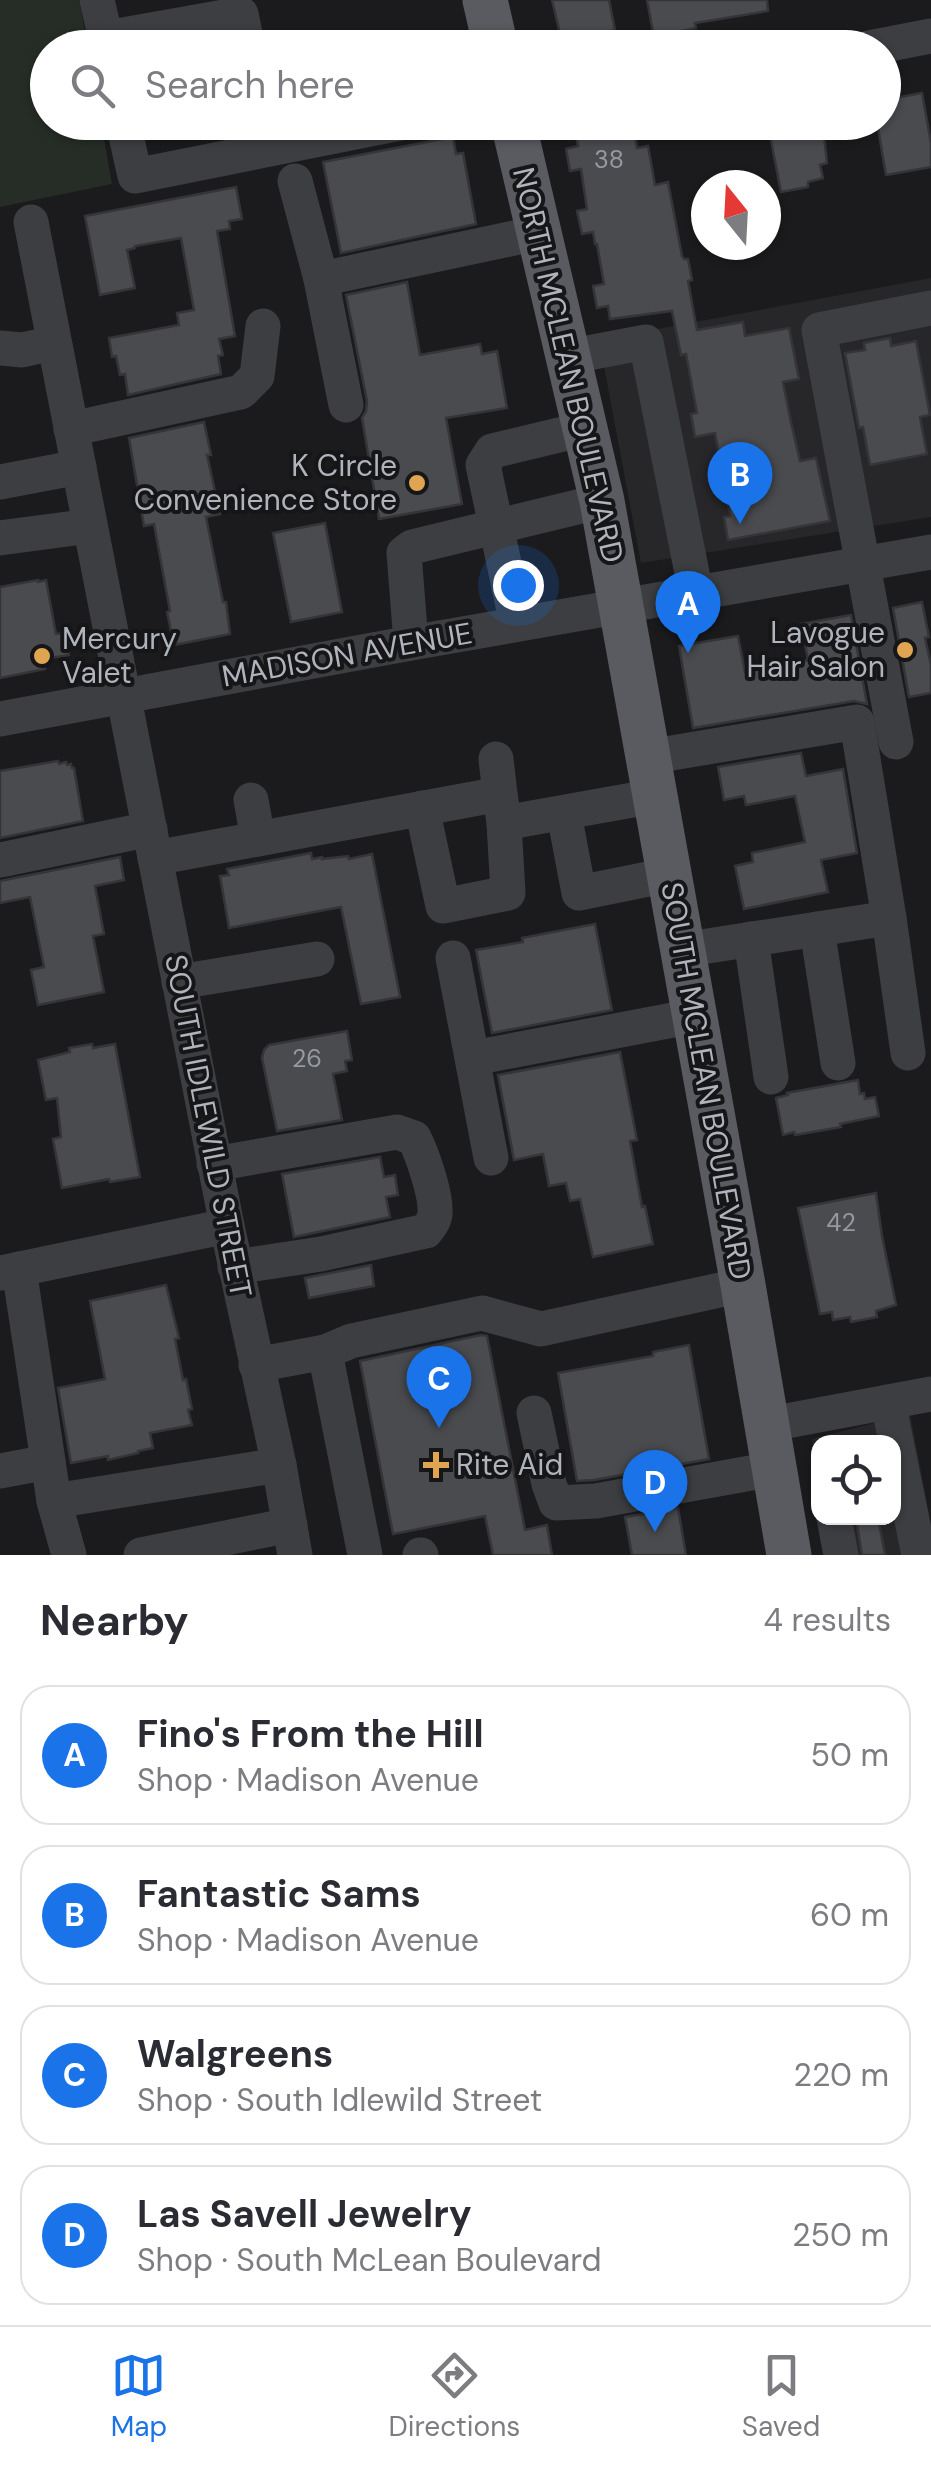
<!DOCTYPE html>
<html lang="en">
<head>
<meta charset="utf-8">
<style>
	:root { --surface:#fff; --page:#f7f7f7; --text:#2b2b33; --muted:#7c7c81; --line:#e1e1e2; --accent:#1a73e8 }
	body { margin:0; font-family:"DM Sans",sans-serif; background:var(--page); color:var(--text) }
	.controls { position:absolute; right:30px; bottom:30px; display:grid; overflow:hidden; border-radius:20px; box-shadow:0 2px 8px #0004 }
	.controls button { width:90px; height:90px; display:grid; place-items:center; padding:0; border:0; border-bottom:2px solid var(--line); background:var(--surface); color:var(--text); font:50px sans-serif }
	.compass { position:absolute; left:691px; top:170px; width:90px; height:90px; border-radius:50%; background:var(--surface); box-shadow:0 2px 8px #0004; rotate:342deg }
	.you { position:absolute; left:518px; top:585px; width:35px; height:35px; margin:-25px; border:8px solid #fff; border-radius:50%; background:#1a73e8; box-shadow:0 0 0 15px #1a73e833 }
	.badge { display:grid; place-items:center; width:65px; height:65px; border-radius:50%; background:var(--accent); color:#fff; font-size:32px; font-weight:700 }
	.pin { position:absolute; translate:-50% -82px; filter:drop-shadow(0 2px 5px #0008) }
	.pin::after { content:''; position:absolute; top:52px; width:35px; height:30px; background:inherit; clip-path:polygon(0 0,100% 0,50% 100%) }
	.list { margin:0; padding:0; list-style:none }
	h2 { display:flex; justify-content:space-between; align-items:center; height:130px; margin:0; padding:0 40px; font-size:42px }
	h2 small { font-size:32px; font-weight:400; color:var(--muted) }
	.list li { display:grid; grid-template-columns:65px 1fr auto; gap:30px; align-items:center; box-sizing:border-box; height:140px; margin:0 20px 20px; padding:0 20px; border:2px solid var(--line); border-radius:30px }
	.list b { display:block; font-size:38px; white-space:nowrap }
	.list p { margin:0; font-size:32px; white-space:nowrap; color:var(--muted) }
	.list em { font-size:32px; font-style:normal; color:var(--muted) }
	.icon { flex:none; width:55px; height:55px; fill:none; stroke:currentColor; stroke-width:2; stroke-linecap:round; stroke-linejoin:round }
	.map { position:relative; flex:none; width:931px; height:1555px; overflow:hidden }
	.search { position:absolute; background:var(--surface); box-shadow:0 2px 8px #0004; left:30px; right:30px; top:30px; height:110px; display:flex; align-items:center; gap:25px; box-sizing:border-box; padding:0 35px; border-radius:55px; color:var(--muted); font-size:38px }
	.sheet { height:770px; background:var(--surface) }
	nav { display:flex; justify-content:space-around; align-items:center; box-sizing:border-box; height:140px; border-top:2px solid var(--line); background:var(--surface); font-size:28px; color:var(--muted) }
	nav a { display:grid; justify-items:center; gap:5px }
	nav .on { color:var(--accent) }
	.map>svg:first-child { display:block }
	.built { fill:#27272a }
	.green { fill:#252d26 }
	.building { fill:#4a4b4f; stroke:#353539; stroke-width:2.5 }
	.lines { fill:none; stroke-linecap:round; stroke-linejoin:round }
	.minor { stroke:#3c3e41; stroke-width:35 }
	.major { stroke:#595b60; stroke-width:45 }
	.poi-dot { fill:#e0a550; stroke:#161618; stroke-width:4 }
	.labels { text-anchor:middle; stroke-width:8; stroke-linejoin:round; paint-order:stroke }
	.number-label { font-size:25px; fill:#9699a0 }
	.street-label { font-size:30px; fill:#afb3bb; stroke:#161618 }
	.poi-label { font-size:30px; fill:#afb3bb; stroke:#161618; text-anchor:end }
</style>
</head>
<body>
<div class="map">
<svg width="931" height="1555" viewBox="0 0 931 1555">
	<rect width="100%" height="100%" fill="#1b1b1d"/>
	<g class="built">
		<path d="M931,278V517L641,563L599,340Z"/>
		<path d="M910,1414L931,1524V1555H831L825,1518H894V1442H818V1479L812,1439Z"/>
	</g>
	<path class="green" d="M0,0H79L88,47L48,48V122L101,123L112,184L0,207Z"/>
	<g class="building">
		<path d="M552,0H609L615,30L562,42Z"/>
		<path d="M647,0H767L768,11L695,23L696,28L654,37Z"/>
		<path d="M922,93L931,143V167L886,175L877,122H884V100Z"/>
		<path d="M632,122L637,148L648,146L655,185L668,182L682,256L684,259H688L692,280L688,281L697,330L743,322L745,336L789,328L799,379L783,382L791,422L800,461L816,458L830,521L728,540L724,517L730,516L715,433L695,437L691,414L697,413L686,354L681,355L672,311L610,319L608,306L597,308L593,286L604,284L597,244H595L593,232L582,234L577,211L587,209L581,169L570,171L566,149L578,146L575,132Z"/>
		<path d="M808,122H814L815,127L823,126L827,163L820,165L823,178L808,182V187L781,192L769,130Z"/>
		<path d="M453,137L456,154L463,153L476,224L341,253L323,162Z"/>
		<path d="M236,187L242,219L229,221L230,229L217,231L235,336L219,339L223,355L218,356L221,374L128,395L125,374L120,375L116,356L112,357L109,338L179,325L177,313L194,310L181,238L135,246V248L127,250L135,288L100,295L85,216Z"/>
		<path d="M407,282L420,355L480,344L482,354L497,351L507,408L446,418L462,504L379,519L362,418L366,411L367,401L346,295Z"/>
		<path d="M890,338L891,346L916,341L930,415L920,417L927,454L870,465L863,427L859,428L845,353L865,350L864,343Z"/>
		<path d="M204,422L211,455H207L220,514L206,517L223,602H226L230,634L174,645L167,612L170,611L154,524L144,526L129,438Z"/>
		<path d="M325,523L342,612L291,622L273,533Z"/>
		<path d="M38,580V582L46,580L56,634L65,633L69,655L44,659L45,669L0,678V587Z"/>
		<path d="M922,602L929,637L925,638L931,665V693L909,697L893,608Z"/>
		<path d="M851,615L867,704L854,701L693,728L679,646L738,636L745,672L808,660L801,624Z"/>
		<path d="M801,753L806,776L843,769L857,853L821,860L828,892L744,909L735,866L753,862L752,853L805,842L795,796L746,805L744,796L724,800L718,767Z"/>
		<path d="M58,761L59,764L66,762L67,765L71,764L72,768H74L83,821L0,838V771Z"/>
		<path d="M311,853L312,859L322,857V859L348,856L349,859L372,854L400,997L361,1004L341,907L229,928L220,876L229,875L227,869Z"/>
		<path d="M120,857L124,880L95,886L104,934L93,936L104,992L38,1005L31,970L44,967L30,897L0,903V881Z"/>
		<path d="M595,924L612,1010L492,1033L476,950L523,942L522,938Z"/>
		<path d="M347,1031L352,1060L345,1061L347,1071L333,1074L342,1120L277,1131L262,1058L264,1050L269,1045Z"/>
		<path d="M92,1044L93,1048L115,1044L140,1177L110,1182L109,1179L62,1188L53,1139L61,1137L57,1098L46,1100L38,1060L70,1052L69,1048Z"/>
		<path d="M620,1052L637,1140L630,1141L642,1207L645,1206L653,1244L593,1257L580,1199L570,1201L566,1183L549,1186L543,1154L514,1160L498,1075Z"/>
		<path d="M858,1080L860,1094L864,1093L865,1099L875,1097L879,1116L840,1124L841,1127L795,1135L794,1132L783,1135L776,1098L788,1095L787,1093Z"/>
		<path d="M380,1157L384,1177L395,1175L398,1195L386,1197L390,1217L294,1237L282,1174Z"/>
		<path d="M876,1193L882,1236L896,1305L876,1311L877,1317L851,1322L850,1317L833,1320L832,1312L820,1314L798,1208Z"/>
		<path d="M371,1265L374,1286L309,1298L305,1278Z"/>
		<path d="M166,1285L179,1338L175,1339L183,1380L186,1379L192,1409L188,1410L192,1425L150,1433L153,1448L138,1451V1453L108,1460V1456L71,1463L58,1388L105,1379L90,1301Z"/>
		<path d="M481,1335L487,1336L525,1530L547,1525L552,1555H493L485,1516L393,1534L360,1361Z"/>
		<path d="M689,1345L709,1459L594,1480L577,1481L558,1373L653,1356V1352Z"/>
		<path d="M678,1508L686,1555H632L625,1517Z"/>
		<path d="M856,1518H878L885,1555H862Z"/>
	</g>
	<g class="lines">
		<g class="minor">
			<path d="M97,0L108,48"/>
			<path d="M106,38L241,14L248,48"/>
			<path d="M869,48L931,36"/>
			<path d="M123,122L135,176L405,122"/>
			<path d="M295,181L321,279L538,233"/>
			<path d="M31,222L227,1226L279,1465L295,1555"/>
			<path d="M321,279L346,405"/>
			<path d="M0,348L22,350L54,343"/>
			<path d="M567,357L646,342L696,593"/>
			<path d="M71,429L241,392L257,376L263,326"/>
			<path d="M0,482L79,467"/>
			<path d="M0,538L90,526"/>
			<path d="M517,624L483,465L492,451L584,429"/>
			<path d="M411,643L404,553L412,547L602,501"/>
			<path d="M0,719L411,643L931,552"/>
			<path d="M896,742L819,330L931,308"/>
			<path d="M648,757L857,722L889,918L682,950"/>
			<path d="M496,759L500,794"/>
			<path d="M251,800L258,839"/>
			<path d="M422,808L443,906L508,893L504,823"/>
			<path d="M564,814L579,893L668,875"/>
			<path d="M155,858L500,794L504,823L655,796"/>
			<path d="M0,860L150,829"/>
			<path d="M889,918L908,1053"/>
			<path d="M817,929L838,1063"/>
			<path d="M751,939L771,1077"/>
			<path d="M453,958L491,1158"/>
			<path d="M179,982L317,959"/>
			<path d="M473,1058L694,1016"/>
			<path d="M214,1164L397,1132L414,1138C422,1153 435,1192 435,1209C436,1218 432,1224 426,1231L321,1254L235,1267"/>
			<path d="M19,1269L54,1501L279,1465"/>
			<path d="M0,1273L227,1226"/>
			<path d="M325,1352L351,1341L482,1313L541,1329L743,1285"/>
			<path d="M256,1365L325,1352L365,1555"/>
			<path d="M888,1402L919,1555"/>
			<path d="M534,1413L549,1484L556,1503L596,1501L773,1469"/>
			<path d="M765,1425L931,1394"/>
			<path d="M0,1471L48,1462"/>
			<path d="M54,1501L69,1555"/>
			<path d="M834,1518L841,1555"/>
			<path d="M141,1555L290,1525"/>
			<path d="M420,1555H421"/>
		</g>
		<g class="major">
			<path d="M485,0L496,48"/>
			<path d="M513,122L602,501L743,1285L789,1555"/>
		</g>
	</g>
	<g class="poi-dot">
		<circle cx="417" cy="483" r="10"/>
		<circle cx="905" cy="650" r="10"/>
		<circle cx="42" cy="656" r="10"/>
		<path d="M431 1450h10v10h10v10h-10v10h-10v-10h-10v-10h10z"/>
	</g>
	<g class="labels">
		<g class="number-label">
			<text x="609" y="168">38</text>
			<text x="307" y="1067">26</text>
			<text x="841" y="1231">42</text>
		</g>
		<g class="street-label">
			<text transform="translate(568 365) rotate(77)" y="10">NORTH MCLEAN BOULEVARD</text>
			<text transform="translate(347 655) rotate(-10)" y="10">MADISON AVENUE</text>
			<text transform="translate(706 1081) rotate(80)" y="10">SOUTH MCLEAN BOULEVARD</text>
			<text transform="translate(208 1126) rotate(79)" y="10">SOUTH IDLEWILD STREET</text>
		</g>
		<g class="poi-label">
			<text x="397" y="476">K Circle<tspan x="397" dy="34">Convenience Store</tspan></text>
			<text x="885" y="643">Lavogue<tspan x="885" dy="34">Hair Salon</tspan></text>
			<text x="62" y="649" text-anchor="start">Mercury<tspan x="62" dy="34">Valet</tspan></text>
			<text x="456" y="1475" text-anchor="start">Rite Aid</text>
		</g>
	</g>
</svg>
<div class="controls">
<button><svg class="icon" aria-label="locate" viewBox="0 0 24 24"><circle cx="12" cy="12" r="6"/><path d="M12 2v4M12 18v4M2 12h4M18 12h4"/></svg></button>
</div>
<svg class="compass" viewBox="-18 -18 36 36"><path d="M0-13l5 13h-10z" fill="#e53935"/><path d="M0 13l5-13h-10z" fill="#7c7c81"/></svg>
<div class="you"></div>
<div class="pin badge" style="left:688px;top:653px">A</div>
<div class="pin badge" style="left:740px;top:524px">B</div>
<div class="pin badge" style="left:439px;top:1428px">C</div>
<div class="pin badge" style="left:655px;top:1532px">D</div>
<div class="search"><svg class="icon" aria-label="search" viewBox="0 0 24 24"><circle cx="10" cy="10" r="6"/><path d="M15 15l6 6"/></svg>Search here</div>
</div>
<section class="sheet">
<h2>Nearby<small>4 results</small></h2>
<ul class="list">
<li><span class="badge">A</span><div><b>Fino's From the Hill</b><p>Shop · Madison Avenue</p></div><em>50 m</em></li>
<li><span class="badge">B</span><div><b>Fantastic Sams</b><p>Shop · Madison Avenue</p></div><em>60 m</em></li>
<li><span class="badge">C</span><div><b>Walgreens</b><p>Shop · South Idlewild Street</p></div><em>220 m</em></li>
<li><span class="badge">D</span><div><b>Las Savell Jewelry</b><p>Shop · South McLean Boulevard</p></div><em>250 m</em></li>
</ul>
</section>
<nav>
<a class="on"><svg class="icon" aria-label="map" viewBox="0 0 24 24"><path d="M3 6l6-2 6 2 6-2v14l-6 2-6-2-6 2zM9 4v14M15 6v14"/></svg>Map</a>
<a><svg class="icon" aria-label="directions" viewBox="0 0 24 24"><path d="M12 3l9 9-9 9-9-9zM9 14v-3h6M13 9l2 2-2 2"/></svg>Directions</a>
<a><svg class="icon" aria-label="saved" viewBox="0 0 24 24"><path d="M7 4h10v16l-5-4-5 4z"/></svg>Saved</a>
</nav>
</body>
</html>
